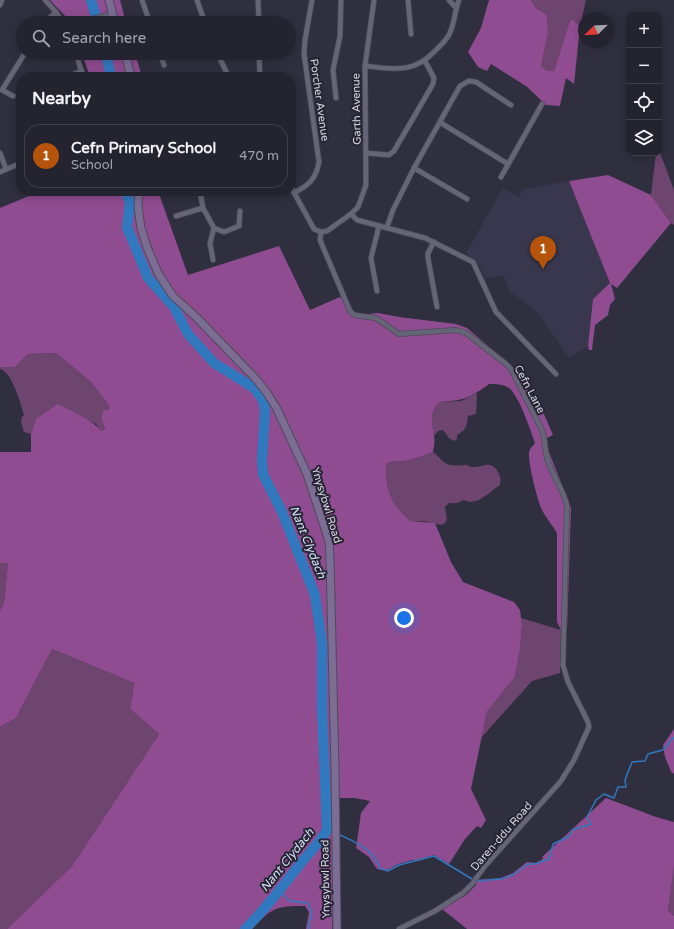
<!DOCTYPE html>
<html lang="en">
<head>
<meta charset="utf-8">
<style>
	:root { --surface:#242330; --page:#302f3c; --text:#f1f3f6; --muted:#a3a4ab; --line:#41404c; --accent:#b45309 }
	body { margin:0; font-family:"Varela Round",sans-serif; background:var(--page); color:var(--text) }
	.controls { position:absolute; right:12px; top:12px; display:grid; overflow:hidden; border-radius:8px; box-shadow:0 2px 10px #0003 }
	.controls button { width:36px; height:36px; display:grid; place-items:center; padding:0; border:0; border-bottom:1px solid var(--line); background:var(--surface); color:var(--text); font:20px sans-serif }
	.compass { position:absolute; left:578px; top:12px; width:36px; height:36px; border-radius:50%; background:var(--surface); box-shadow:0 2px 10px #0003; rotate:246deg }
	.you { position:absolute; left:404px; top:618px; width:14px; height:14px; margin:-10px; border:3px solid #fff; border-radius:50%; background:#1a73e8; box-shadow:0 0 0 6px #1a73e833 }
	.badge { display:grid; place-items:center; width:26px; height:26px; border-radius:50%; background:var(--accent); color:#fff; font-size:13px; font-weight:700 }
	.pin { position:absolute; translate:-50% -33px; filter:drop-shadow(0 1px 2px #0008) }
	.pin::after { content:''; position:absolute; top:21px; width:14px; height:12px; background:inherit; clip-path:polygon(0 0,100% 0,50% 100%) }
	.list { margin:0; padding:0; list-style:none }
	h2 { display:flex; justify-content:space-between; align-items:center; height:52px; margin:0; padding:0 16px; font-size:17px }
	h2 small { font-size:13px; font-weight:400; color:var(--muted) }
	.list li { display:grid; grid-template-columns:26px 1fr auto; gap:12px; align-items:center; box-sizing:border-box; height:64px; margin:0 8px 8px; padding:0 8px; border:1px solid var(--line); border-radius:16px }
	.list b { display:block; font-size:15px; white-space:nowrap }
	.list p { margin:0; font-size:13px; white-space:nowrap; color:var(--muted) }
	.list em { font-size:13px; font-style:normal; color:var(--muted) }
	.icon { flex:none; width:22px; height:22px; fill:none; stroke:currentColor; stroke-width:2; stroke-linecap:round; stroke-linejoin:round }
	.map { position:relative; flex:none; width:674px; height:929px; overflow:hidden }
	.search { position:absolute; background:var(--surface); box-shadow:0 2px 10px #0003; left:16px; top:16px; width:280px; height:44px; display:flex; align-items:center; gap:10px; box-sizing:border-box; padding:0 14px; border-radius:22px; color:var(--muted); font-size:15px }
	.panel { position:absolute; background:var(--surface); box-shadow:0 2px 10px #0003; left:16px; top:72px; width:280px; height:124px; border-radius:16px }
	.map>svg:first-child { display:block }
	.built { fill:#39374d }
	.green { fill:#6e456e }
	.forest { fill:#8f4c90 }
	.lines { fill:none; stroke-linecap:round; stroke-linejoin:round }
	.stream { stroke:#3179be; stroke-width:1.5 }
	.river { stroke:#3179be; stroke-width:10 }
	.minor-casing { stroke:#4e4c5a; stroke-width:6 }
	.secondary-casing { stroke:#4e4c5a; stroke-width:9 }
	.minor { stroke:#666577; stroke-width:4.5 }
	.secondary { stroke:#7c6d95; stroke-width:7 }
	.labels { text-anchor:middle; stroke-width:4; stroke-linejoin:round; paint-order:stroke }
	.street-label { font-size:11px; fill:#d7d6e1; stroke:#272535 }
	.water-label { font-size:12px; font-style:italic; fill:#d1e2f5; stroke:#272535 }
</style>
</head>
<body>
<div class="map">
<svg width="674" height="929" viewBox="0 0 674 929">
	<rect width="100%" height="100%" fill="#302f40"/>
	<path class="built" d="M569,181L610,283L593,299L588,346L569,357L535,310L510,292L503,275L485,278L479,264L466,253L503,188L519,197L523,189Z"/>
	<g class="green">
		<path d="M531,0H586L580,26L574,20H570L554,71H548L541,66L548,33L547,15L536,8Z"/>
		<path d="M659,150L674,190V225L671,223L651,195L656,153H659Z"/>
		<path d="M56,353L91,382L108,404L109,411L101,416L105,429L101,431L96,424L87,420L36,419L31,434L24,432L21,422L22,417L24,415C21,405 12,371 0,369V367H15L28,354Z"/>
		<path d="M477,393L476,414L468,416C467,426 466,430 457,435V439L454,441L449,438L443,430L438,431L434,436C431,423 430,413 439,402L461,401Z"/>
		<path d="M433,452C439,456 442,463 450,465C456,466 461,465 466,465C468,465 470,467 472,467C484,468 491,458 499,474C501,478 501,482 499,486C488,492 478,507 464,500L457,503H449L445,507L447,520L445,523L441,525L424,521H410C390,502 386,491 386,464C393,460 397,462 405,461C414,459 424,456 433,452Z"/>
		<path d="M0,563H8L4,602L0,611Z"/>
		<path d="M521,618L561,630L560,673L532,681L481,738L487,710L515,677L520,649L522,625Z"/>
		<path d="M52,649L134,683L130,709L159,734L72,866L7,929H0V727L16,718Z"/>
		<path d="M674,867V916L668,910Z"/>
	</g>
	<g class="forest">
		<path d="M50,0H120L126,23H70L68,19Z"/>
		<path d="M489,0H531L536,8L547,15L548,33L541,66L548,71H554L570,20H574L580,26L574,84L566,78L560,106L546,105L526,86L491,64L487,71L478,67L468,52L481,28Z"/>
		<path d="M82,53H135L142,77H90Z"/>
		<path d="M608,175L651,195L671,223L617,288L611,284L615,299L610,305L608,315L595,325L592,350H589L588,346L593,299L610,283L569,181Z"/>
		<path d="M41,191H158L188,275L279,246L310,310L340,297L356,315L378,313L399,317L456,324L467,328L509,364L541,407L553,435L547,438L549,452L571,508L567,630H561L557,622V533C552,525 547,519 543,512C538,504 528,462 529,453C529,449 533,446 535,443C530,429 521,402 512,391C507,384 496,384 489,384C469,399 463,400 439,402C429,415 432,421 434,436C435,441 434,447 433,452C424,456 414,459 405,461C397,462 393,460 386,464C386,491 390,502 410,521L435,523L451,562L463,582L514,602L520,610L522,625L520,649L515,677L487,711L471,789L486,820L481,828L477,826L465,839L449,864L434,855L418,860H413L398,864L386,871L377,869L369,857L356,848L361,813L370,801L355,798H333V912L332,929H306L309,912L305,906C275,906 272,908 252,929H7L72,866L159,734L130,709L134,683L52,649L16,718L0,727V611L4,602L8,563H0V452H31V434L36,419L58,404C69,410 96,422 101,431L105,429L101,417L104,410H109L108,404L91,382L56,353L28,354L15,367H0V208Z"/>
		<path d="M674,729V774L671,772L665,757L663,745Z"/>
		<path d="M606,798L656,817L674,822V867L668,910L674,916V929H467L442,909L466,895L476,885V880L501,878L513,873L527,862L536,863L543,859L542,857Z"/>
	</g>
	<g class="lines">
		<g class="stream">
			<path d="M327,830L332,832"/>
			<path d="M340,835C357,843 373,849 380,868L388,871L399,865L434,856L472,879"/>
			<path d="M476,881L501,879L513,875L528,864H535L549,859L553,844L570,836L572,830L591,824L587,817L596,800L604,794L614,798L618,787H626L625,780L632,762L645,761L648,754L663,750L674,737"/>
			<path d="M279,891L290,901L308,903L312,913L308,927L309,929"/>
		</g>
		<g class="river">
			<path d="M91,0L98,23"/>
			<path d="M106,53L111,77"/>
			<path d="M125,191L130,202L127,227L148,278L174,307L188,334L214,363L254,388L263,400L265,411L262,460L263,474L282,512L315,595L322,643V709L327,830C320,842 310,852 301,863C283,885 266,909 245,929"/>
		</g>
		<defs>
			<g id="minor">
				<path d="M45,0L56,12L63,23"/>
				<path d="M142,0L150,23"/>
				<path d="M197,0L205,23"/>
				<path d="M258,0L259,23"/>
				<path d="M408,0L411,34"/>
				<path d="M449,0L456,8"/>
				<path d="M0,5L2,0"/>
				<path d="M44,23L56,12"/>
				<path d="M76,23L112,14"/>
				<path d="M76,53L83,77"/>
				<path d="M160,53L164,65"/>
				<path d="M217,53L229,77"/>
				<path d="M259,53L260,77"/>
				<path d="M365,66C394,69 414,74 436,50C442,44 449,38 451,30C455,20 455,10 459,0"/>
				<path d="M65,77L82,71"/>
				<path d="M13,96L2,90L25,53"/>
				<path d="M336,98L333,70L340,36L341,0"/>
				<path d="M441,123L508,164"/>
				<path d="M0,153L6,169"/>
				<path d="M366,153L389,155L394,151L433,84L434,78L425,61"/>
				<path d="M414,168L467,199"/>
				<path d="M0,172L21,163"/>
				<path d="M501,177L542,104"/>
				<path d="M291,187L314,229L321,232"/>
				<path d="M200,191L203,208L214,228L210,243L213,260"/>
				<path d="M294,193C309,185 316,179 319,162L304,54L305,40L312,0"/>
				<path d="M351,214L358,207L366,185L365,66L374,0"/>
				<path d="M176,216L203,208"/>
				<path d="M387,227L393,210L414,168L460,86L469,81L476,82L511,105"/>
				<path d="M214,228L224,232L239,226L240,211"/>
				<path d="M321,232L320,240L350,311L354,315L376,318L399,334L456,330L466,333L505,363L511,369L542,430C546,440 544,451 548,461C553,477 564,490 567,506L563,665L568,682L588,722L589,727L574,760L561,781L485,866L472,884L463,893L435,911L399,929"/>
				<path d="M321,232L327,231L351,214L357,220L425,238L473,262L496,312L556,374"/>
				<path d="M434,242L428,253V258L437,307"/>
				<path d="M377,291L371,258L379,226"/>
			</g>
			<g id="secondary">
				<path d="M109,0L115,23"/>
				<path d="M125,53L131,77"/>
				<path d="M139,191L138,207L141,228L147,247L158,273L172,295L197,318L255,378L267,393L277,409L307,474L329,541L330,558L335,769L337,929"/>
			</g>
		</defs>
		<use href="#minor" class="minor-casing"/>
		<use href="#secondary" class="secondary-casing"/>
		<use href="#minor" class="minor"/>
		<use href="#secondary" class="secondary"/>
	</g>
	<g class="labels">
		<g class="street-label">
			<text transform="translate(320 100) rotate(82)" y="4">Porcher Avenue</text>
			<text transform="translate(356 109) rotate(-91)" y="4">Garth Avenue</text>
			<text transform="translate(530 389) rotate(62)" y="4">Cefn Lane</text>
			<text transform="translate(327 505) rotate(73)" y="4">Ynysybwl Road</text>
			<text transform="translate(501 836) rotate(-49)" y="4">Daren-ddu Road</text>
			<text transform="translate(325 879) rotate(-91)" y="4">Ynysybwl Road</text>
		</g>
		<g class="water-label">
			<text transform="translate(308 542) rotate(68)" y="4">Nant Clydach</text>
			<text transform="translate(287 860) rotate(-51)" y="4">Nant Clydach</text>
		</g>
	</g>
</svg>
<div class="controls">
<button>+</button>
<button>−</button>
<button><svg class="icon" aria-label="locate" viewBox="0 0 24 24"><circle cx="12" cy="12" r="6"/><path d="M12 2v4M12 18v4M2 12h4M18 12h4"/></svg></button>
<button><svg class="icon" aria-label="layers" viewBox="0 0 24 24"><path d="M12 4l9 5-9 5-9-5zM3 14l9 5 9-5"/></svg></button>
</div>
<svg class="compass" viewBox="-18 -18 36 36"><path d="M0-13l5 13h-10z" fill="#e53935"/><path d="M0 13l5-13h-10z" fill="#a3a4ab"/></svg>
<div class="you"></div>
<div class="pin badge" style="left:543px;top:269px">1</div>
<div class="search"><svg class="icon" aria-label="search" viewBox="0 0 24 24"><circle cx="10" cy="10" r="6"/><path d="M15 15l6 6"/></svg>Search here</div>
<section class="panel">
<h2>Nearby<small></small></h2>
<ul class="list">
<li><span class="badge">1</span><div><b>Cefn Primary School</b><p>School</p></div><em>470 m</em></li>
</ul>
</section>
</div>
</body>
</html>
